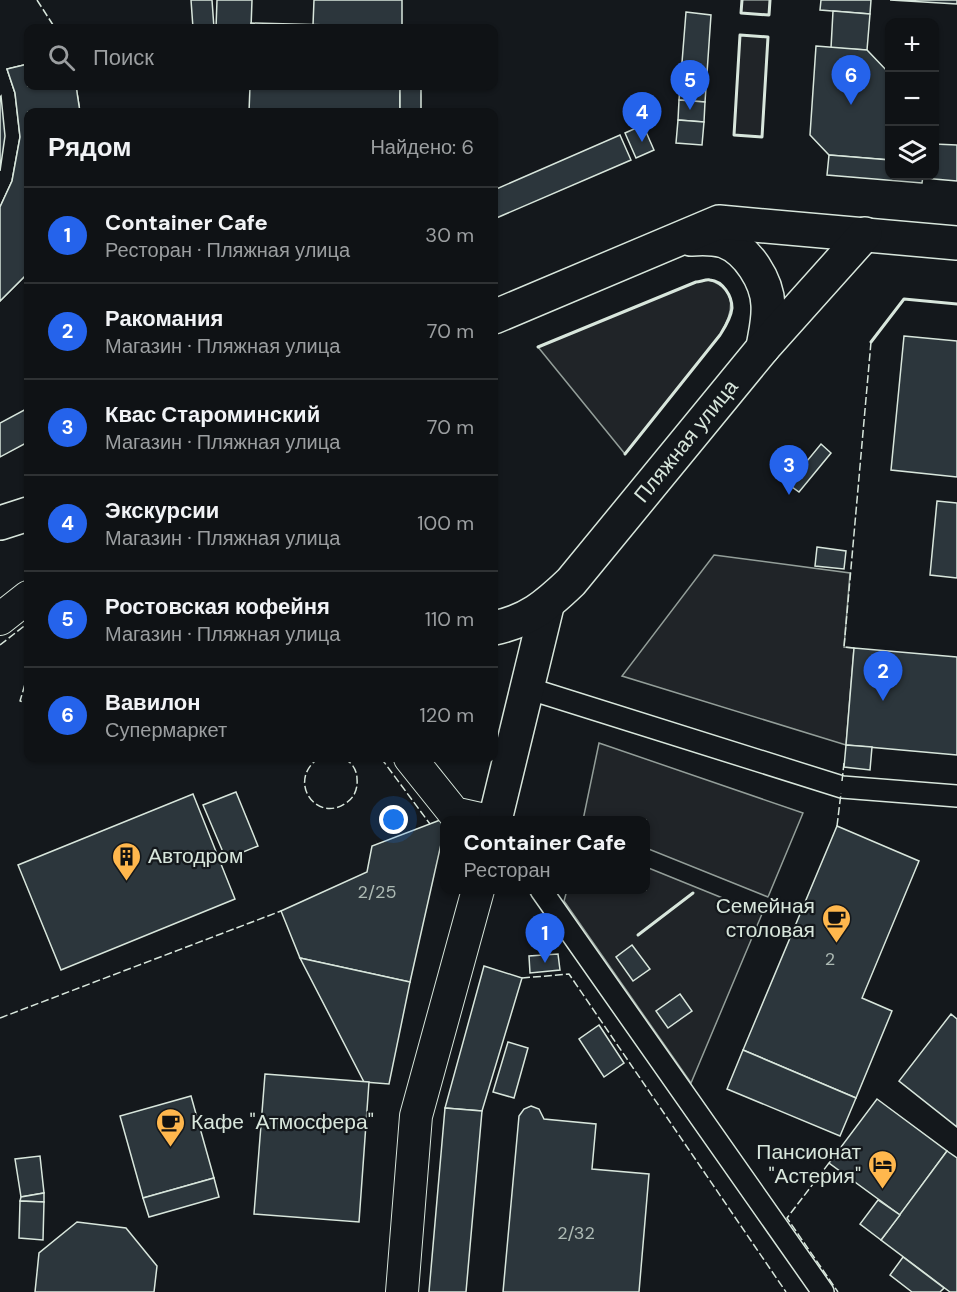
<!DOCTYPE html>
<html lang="ru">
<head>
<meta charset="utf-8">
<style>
	:root { --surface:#0f1215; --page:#181b1e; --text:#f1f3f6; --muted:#9b9ea0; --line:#2f3234; --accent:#2563eb }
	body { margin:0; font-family:"DM Sans",sans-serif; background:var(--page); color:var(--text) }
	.controls { position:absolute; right:18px; top:18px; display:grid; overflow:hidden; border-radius:12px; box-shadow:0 2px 4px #0004 }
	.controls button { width:54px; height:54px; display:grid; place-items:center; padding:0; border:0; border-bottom:2px solid var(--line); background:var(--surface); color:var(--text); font:30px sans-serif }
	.you { position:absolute; left:394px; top:820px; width:21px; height:21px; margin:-15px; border:4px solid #fff; border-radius:50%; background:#1a73e8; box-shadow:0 0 0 9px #1a73e833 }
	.badge { display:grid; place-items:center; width:39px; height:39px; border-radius:50%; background:var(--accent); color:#fff; font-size:20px; font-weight:700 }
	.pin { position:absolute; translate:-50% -50px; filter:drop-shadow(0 2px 3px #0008) }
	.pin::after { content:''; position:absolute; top:32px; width:21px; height:18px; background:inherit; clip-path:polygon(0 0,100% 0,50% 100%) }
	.popup { position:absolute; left:440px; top:816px; width:210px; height:78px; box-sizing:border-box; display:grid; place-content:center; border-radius:12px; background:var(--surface); filter:drop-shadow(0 2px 4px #0005); font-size:20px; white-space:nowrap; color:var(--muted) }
	.popup b { font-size:22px; color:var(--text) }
	.popup::after { content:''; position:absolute; left:50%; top:100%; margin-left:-12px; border:12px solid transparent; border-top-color:var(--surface) }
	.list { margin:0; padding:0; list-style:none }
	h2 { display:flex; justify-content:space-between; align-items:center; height:78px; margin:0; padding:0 24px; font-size:26px }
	h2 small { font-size:20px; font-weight:400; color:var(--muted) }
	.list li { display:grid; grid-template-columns:39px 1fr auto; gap:18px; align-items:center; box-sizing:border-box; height:96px; padding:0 24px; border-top:2px solid var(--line) }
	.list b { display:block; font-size:22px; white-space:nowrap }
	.list p { margin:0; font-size:20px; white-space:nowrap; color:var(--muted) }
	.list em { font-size:20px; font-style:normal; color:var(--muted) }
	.icon { flex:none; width:33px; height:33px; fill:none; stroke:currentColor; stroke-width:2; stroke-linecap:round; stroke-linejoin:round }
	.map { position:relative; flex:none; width:957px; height:1292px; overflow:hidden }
	.search { position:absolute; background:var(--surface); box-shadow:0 2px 4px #0004; left:24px; top:24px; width:474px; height:66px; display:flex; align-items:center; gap:15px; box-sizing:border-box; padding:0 21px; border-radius:12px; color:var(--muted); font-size:22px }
	.panel { position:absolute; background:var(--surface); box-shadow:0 2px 4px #0004; left:24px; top:108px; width:474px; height:654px; border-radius:12px }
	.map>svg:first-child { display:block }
	.green { fill:#202428; stroke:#939e99; stroke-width:1.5 }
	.building { fill:#2c363c; stroke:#d8e6dc; stroke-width:1.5 }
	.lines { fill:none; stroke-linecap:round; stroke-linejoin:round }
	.service-casing { stroke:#d8e6dc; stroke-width:24 }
	.pedestrian-casing { stroke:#d8e6dc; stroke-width:34 }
	.minor-casing { stroke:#d8e6dc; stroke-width:36 }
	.tertiary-casing { stroke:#d8e6dc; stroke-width:36 }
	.service { stroke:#14181c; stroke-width:21 }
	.pedestrian { stroke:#14181c; stroke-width:32 }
	.minor { stroke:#14181c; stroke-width:33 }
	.tertiary { stroke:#14181c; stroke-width:33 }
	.fence { stroke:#d8e6dc; stroke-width:1.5; stroke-dasharray:8 3; stroke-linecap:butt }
	.wall { stroke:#d8e6dc; stroke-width:3 }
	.labels { text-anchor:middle; stroke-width:4.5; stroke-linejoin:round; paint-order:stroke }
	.number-label { font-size:18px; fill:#adbab4 }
	.street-label { font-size:21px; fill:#d8e6dc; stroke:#14181c }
	.poi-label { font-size:21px; fill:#d8e6dc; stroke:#14181c; text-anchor:start }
</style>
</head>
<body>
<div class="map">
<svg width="957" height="1292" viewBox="0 0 957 1292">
	<rect width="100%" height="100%" fill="#14181c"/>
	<g class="green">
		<path d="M742,0H770L769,15L741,13Z"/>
		<path d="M740,35L768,37L762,137L734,135Z"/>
		<path d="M709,280C739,290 733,313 720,335L625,454L538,347L696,282Z"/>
		<path d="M714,555L850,573L844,647L854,648L846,745L622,676Z"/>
		<path d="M599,743L803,813L768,897L646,848V820H583Z"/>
		<path d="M646,867L762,914L691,1083L564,901L567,890H646Z"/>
	</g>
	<g class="building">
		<path d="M191,0H212L214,28H193Z"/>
		<path d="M217,0H252L251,28H216Z"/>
		<path d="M314,0H402V28L313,25Z"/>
		<path d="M821,0H871L870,14L820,10Z"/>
		<path d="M890,0H957V4Z"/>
		<path d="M833,11L870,14L867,50L831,48Z"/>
		<path d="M686,12L711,15L705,102L679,100Z"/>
		<path d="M251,23L368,26V28H251Z"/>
		<path d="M816,46L867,50L890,74V160L829,155L810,135Z"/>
		<path d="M28,64V86H76L80,112H28V273L0,301V207L12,181L20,137L15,93L7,69Z"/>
		<path d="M28,64V86H76L80,112H28V273L0,301V207L12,181L20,137L15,93L7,69Z"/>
		<path d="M250,86H366V88H400V112H249Z"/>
		<rect x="366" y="86" width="34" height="2"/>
		<rect x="400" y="86" width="21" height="26"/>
		<path d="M1,96L5,136L0,171V97Z"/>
		<path d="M679,100L705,102L704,122L678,120Z"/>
		<path d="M678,120L704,122L702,145L676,143Z"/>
		<path d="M643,125L654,150L636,158L625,133Z"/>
		<path d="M620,135L631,160L494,219V190Z"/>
		<path d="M934,144L957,145V181L923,178V176H934Z"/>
		<path d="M829,155L890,160V176H923L922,183L827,175Z"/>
		<path d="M904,336L957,341V477L891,470Z"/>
		<path d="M28,408V442L0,457V423Z"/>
		<path d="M821,444L831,453L799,492L788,484Z"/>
		<path d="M937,501L957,503V578L930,575Z"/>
		<path d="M817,547L846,551L844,569L815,566Z"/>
		<path d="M854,648L957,657V755L846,745Z"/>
		<path d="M846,745L872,747L870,770L844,767Z"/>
		<path d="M236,792L258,846L226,859L203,805Z"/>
		<path d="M193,794L235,899L61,970L18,865Z"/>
		<path d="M448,817L444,820V831L410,982L300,958L281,911L367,872L372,846Z"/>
		<path d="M837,826L919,861L862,998L892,1011L856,1098L743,1050Z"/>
		<path d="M632,945L650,969L633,981L616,957Z"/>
		<path d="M558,954L560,970L530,973L529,956Z"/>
		<path d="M300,958L410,982L389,1084L364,1082Z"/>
		<path d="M484,966L522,978L482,1111L445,1108Z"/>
		<path d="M680,994L692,1011L668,1028L656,1011Z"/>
		<path d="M951,1014L957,1019V1127L899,1081Z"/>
		<path d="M599,1025L624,1063L604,1077L579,1039Z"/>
		<path d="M508,1042L528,1048L514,1098L493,1092Z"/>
		<path d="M743,1050L856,1098L840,1136L727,1089Z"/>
		<path d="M265,1074L369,1082L359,1222L254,1214Z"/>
		<path d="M191,1096L214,1178L143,1198L120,1116Z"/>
		<path d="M877,1099L947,1151L900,1215L829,1163Z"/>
		<path d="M531,1106L539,1109L544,1119L596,1124L592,1169L649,1174L639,1292H503L519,1116L524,1109Z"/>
		<path d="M445,1108L482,1111L466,1292H429Z"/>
		<path d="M947,1151L957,1158V1292H950L881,1240Z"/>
		<path d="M40,1156L44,1193L21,1197L15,1159Z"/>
		<path d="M214,1178L219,1197L149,1217L143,1198Z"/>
		<path d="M44,1193V1202L20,1201L21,1197Z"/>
		<path d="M878,1200L900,1215L881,1240L860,1224Z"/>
		<path d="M20,1201L44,1202L43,1240L19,1238Z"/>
		<path d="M77,1222L126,1228L157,1266L154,1292H35L39,1253Z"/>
		<path d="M903,1257L944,1288L940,1292H912L890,1275Z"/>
	</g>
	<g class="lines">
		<defs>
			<g id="service">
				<path d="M527,688L842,787L957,796"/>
				<path d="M541,890L823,1292"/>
			</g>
			<g id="pedestrian">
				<path d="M0,619L28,597"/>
				<path d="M410,758L454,813L485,820"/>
				<path d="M402,1292L416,1116L478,890"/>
			</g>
			<g id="minor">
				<path d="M0,523L28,514"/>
				<path d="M495,820L547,606"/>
			</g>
			<g id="tertiary">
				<path d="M691,239C703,238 713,238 724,241C748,250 767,281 768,305C769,320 765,334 763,348"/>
				<path d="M494,317L719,222L957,243"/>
				<path d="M494,628C528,621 546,606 571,582L763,348L865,234"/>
			</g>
		</defs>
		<use href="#service" class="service-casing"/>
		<use href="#pedestrian" class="pedestrian-casing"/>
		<use href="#minor" class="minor-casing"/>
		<use href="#tertiary" class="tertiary-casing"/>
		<use href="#service" class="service"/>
		<use href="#pedestrian" class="pedestrian"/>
		<use href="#minor" class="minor"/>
		<use href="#tertiary" class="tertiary"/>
		<g class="fence">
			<path d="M37,0L55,28"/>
			<path d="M0,645L28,623"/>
			<path d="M854,648L844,647L871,342"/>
			<path d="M28,674L20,701L28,703"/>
			<path d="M319,758C286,780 316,824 346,803C354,798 358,789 357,779C357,769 351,761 342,758"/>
			<path d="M381,758L430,824"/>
			<path d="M842,781L844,763"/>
			<path d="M837,826L841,793"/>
			<path d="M522,978L569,974L786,1292"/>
			<path d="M0,1018L281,911"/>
			<path d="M829,1163L787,1218L838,1292"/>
		</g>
		<g class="wall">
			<path d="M742,0L741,13L769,15L770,0"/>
			<path d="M740,35L768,37L762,137L734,135Z"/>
			<path d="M871,342L904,299L957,304"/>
			<path d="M538,347L696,282C700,282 706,279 710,280C723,281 732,296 732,308C731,318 725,327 720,335L625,454"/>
			<path d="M638,935L693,893"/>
		</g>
	</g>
	<defs>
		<symbol id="building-pin" viewBox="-11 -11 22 30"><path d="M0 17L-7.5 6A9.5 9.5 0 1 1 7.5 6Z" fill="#ffb74d" stroke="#14181c"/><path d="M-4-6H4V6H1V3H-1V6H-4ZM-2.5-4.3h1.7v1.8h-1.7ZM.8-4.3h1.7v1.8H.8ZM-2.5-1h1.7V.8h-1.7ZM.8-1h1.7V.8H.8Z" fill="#111"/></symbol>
		<symbol id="cafe-pin" viewBox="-11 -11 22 30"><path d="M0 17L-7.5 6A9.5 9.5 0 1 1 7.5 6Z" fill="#ffb74d" stroke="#14181c"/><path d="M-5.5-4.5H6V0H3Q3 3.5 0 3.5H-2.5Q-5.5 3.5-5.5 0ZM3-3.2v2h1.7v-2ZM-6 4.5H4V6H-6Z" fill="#111"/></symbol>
		<symbol id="hotel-pin" viewBox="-11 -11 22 30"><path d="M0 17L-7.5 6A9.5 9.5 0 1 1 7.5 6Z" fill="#ffb74d" stroke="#14181c"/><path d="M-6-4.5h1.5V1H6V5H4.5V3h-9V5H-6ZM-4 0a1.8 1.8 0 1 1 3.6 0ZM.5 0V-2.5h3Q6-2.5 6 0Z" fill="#111"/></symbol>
	</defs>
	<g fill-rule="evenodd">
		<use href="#building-pin" x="110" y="840" width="33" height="45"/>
		<use href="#cafe-pin" x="820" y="902" width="33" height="45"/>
		<use href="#cafe-pin" x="154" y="1106" width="33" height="45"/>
		<use href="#hotel-pin" x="866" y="1148" width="33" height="45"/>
	</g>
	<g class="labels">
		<g class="number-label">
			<text x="377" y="898">2/25</text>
			<text x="830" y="965">2</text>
			<text x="576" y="1239">2/32</text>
		</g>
		<g class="street-label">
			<text transform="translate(686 441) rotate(-51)" y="7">Пляжная улица</text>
		</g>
		<g class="poi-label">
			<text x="148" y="863">Автодром</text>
			<text x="815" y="913" text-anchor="end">Семейная<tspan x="815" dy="24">столовая</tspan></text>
			<text x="191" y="1129">Кафе "Атмосфера"</text>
			<text x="861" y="1159" text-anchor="end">Пансионат<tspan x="861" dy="24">"Астерия"</tspan></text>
		</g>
	</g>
</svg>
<div class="controls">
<button>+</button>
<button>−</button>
<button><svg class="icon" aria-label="layers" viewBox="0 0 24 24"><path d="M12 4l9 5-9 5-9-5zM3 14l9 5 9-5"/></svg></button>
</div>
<div class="you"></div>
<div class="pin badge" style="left:545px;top:963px">1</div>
<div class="popup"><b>Container Cafe</b>Ресторан</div>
<div class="pin badge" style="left:883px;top:701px">2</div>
<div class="pin badge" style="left:789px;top:495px">3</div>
<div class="pin badge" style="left:642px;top:142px">4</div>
<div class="pin badge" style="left:690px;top:110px">5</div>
<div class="pin badge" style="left:851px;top:105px">6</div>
<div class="search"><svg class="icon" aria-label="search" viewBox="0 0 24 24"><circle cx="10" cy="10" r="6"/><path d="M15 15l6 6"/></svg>Поиск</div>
<section class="panel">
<h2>Рядом<small>Найдено: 6</small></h2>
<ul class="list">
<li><span class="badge">1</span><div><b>Container Cafe</b><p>Ресторан · Пляжная улица</p></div><em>30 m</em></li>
<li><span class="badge">2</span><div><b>Ракомания</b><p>Магазин · Пляжная улица</p></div><em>70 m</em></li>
<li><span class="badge">3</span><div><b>Квас Староминский</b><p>Магазин · Пляжная улица</p></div><em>70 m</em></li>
<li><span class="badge">4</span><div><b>Экскурсии</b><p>Магазин · Пляжная улица</p></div><em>100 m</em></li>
<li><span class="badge">5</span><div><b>Ростовская кофейня</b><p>Магазин · Пляжная улица</p></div><em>110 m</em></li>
<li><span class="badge">6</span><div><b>Вавилон</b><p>Супермаркет</p></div><em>120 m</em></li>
</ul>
</section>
</div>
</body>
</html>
